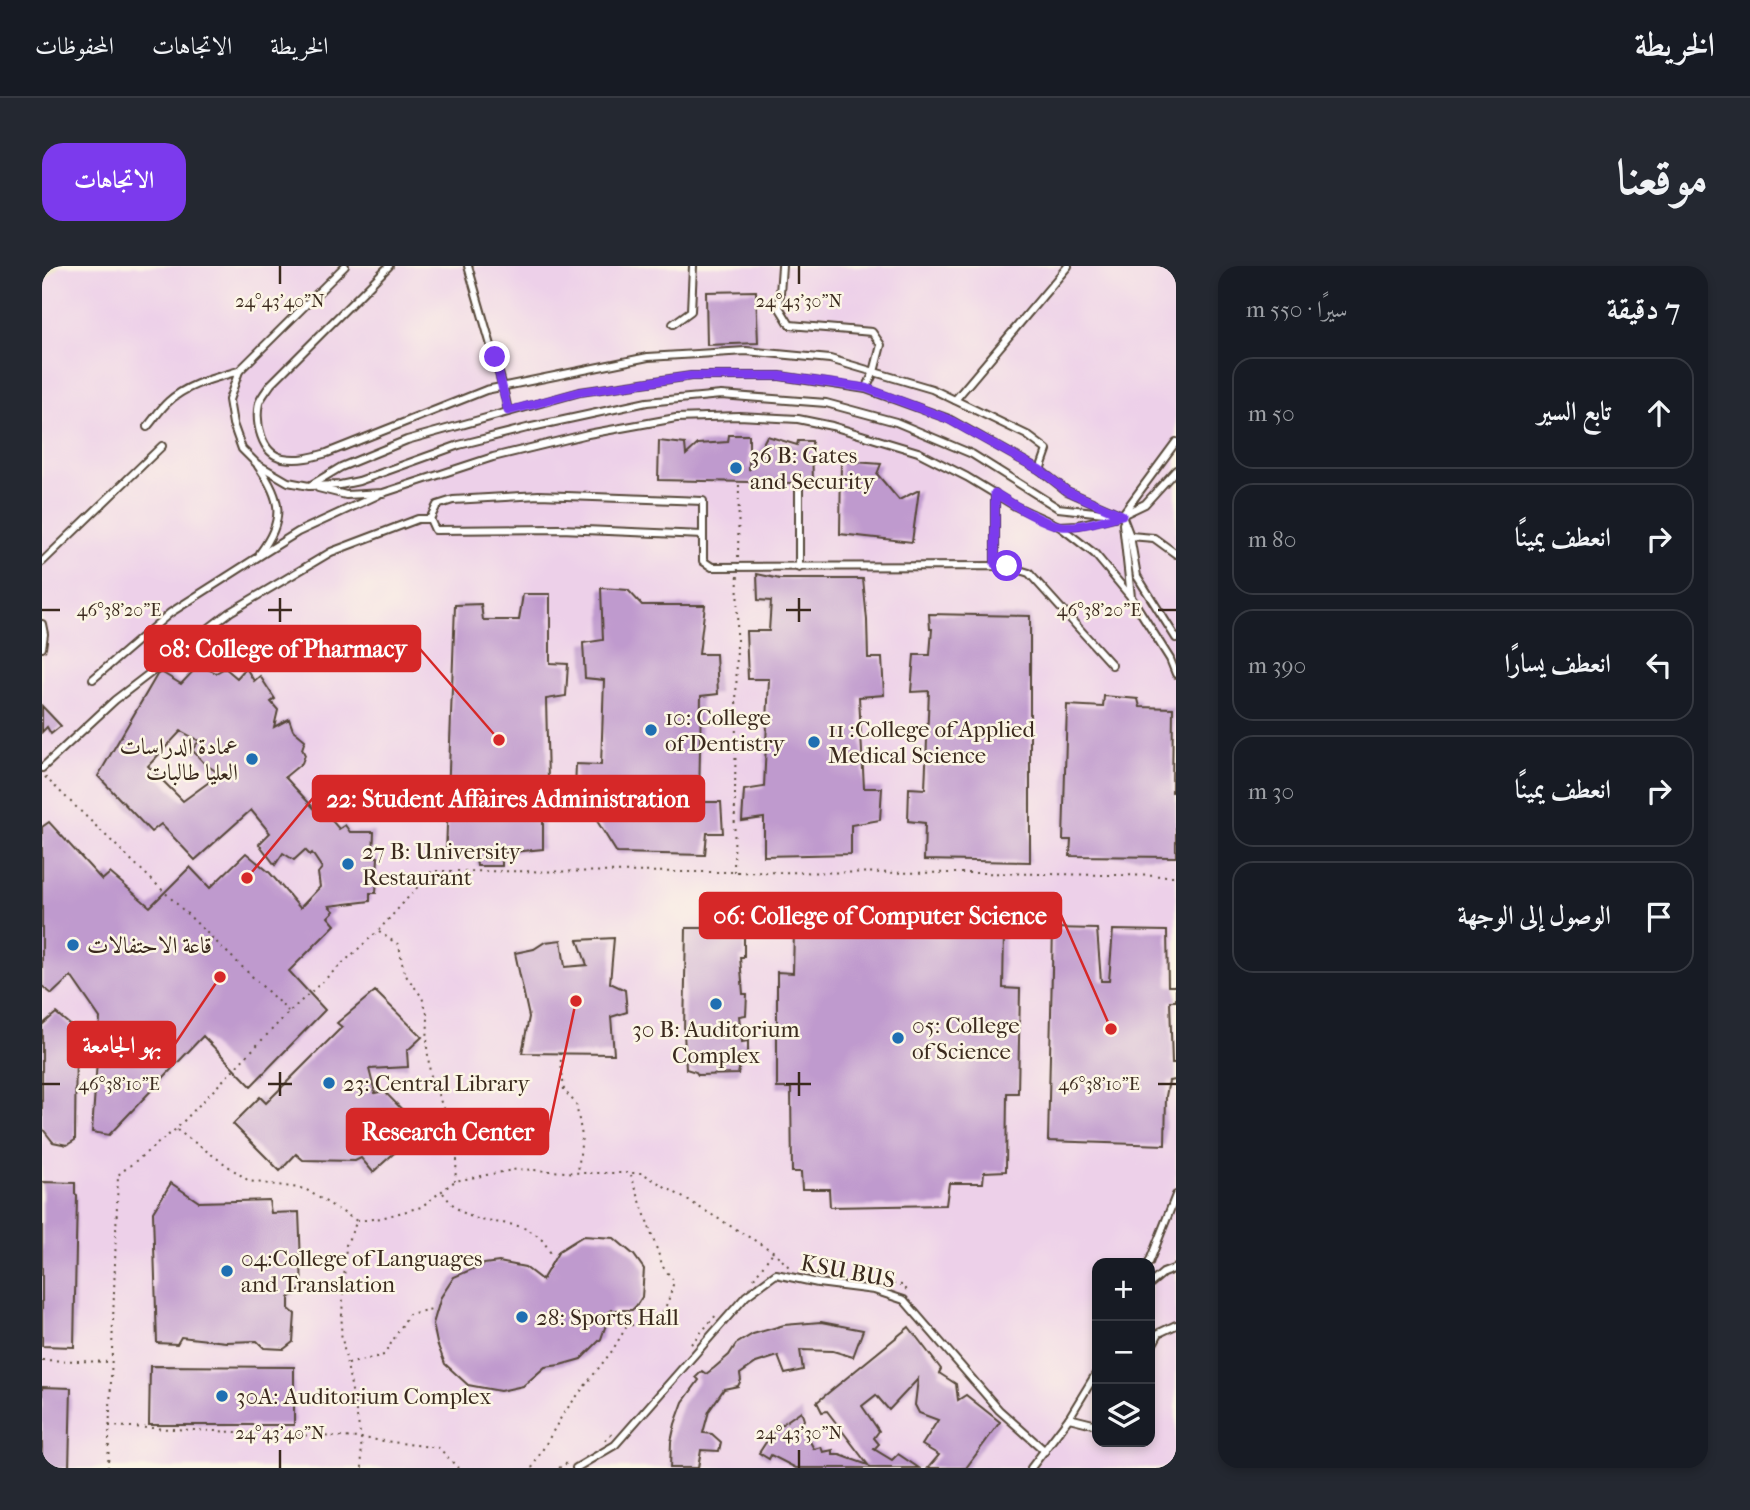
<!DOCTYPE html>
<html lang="ar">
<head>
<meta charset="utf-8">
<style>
	:root { --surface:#171b24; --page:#242831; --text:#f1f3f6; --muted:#9ea1a6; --line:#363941; --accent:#7c3aed }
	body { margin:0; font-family:"IM FELL French Canon",Amiri,serif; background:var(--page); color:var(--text); direction:rtl }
	.controls { position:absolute; right:21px; bottom:21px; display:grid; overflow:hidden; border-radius:14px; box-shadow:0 4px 10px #0003 }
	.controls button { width:63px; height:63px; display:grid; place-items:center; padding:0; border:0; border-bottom:2px solid var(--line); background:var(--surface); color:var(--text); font:35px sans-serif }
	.stop { position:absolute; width:21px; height:21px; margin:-16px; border:5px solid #7c3aed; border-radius:50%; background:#fff }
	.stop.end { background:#7c3aed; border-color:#fff; box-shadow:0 2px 7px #0008 }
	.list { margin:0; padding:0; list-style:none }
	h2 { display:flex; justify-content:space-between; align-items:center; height:91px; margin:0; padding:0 28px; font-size:30px }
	h2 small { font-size:23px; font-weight:400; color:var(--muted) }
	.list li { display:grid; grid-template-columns:46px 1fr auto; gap:21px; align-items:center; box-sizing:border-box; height:112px; margin:0 14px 14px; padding:0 14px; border:2px solid var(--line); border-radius:21px }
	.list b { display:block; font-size:26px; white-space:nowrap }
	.list em { font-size:23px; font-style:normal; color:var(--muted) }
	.icon { flex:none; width:38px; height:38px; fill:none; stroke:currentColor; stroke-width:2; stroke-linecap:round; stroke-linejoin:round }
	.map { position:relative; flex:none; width:1134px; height:1202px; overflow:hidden; direction:ltr; border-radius:21px }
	header { display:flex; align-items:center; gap:42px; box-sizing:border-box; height:98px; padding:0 35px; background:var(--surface); border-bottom:2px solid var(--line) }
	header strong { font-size:33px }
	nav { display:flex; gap:38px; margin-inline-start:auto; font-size:24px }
	.intro { display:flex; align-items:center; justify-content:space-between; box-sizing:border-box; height:168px; padding:0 42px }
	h1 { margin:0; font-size:49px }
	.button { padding:18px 32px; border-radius:21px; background:var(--accent); color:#fff; font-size:24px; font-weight:700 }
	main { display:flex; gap:42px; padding:0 42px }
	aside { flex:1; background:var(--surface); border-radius:21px; box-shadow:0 4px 10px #0003 }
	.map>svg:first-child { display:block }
	.built { fill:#edd0e9; fill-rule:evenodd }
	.building { fill:#bf9ace; fill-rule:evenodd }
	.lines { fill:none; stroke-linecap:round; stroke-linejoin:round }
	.service-casing { stroke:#554637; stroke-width:10 }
	.path { stroke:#554637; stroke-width:2; stroke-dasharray:2 5; stroke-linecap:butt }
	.service { stroke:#fff; stroke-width:6 }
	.path-bridge { stroke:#554637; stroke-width:2; stroke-dasharray:2 5; stroke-linecap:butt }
	.route { stroke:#7c3aed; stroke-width:9 }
	.ticks { fill:none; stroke:#3b2a1e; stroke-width:2.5 }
	.poi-dot { fill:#1f6fb2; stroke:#fcf5e5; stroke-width:2.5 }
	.labels { text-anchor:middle; stroke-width:5; stroke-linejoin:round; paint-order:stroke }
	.poi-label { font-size:23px; fill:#3b2a1e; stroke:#fcf5e5; text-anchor:start }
	.street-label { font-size:23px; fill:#3b2a1e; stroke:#fcf5e5 }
	.ticks-label { font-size:18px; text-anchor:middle; fill:#3b2a1e; stroke:#fcf5e5; stroke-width:5; stroke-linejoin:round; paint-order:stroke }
	.leader { fill:none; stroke:#d62828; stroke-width:2.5 }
	.callout-dot { fill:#d62828; stroke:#fcf5e5; stroke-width:2.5 }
	.callout { fill:#d62828; stroke:#d62828; stroke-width:2.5 }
	.callout-label { font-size:24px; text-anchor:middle; font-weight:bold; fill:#fff }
</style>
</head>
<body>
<header>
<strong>الخريطة</strong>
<nav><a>الخريطة</a><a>الاتجاهات</a><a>المحفوظات</a></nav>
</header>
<div class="intro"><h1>موقعنا</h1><a class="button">الاتجاهات</a></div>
<main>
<aside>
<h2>7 دقيقة<small>سيرًا · 550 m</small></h2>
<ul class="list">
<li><svg class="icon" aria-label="ahead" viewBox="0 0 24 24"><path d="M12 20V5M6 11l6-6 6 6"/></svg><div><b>تابع السير</b></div><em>50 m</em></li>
<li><svg class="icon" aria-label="right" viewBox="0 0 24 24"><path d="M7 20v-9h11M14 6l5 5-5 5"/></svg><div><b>انعطف يمينًا</b></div><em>80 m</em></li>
<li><svg class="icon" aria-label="left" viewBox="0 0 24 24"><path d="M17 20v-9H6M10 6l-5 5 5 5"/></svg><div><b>انعطف يسارًا</b></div><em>390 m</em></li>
<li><svg class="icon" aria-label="right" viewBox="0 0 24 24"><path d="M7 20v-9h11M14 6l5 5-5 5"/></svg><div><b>انعطف يمينًا</b></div><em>30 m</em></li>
<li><svg class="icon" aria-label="arrive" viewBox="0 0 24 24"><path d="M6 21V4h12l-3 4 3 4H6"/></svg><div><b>الوصول إلى الوجهة</b></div></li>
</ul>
</aside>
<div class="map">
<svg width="1134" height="1202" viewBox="0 0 1134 1202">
	<rect width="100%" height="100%" fill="#fcf5e5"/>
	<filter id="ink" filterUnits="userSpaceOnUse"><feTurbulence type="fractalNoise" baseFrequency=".0143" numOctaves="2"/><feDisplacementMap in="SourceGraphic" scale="14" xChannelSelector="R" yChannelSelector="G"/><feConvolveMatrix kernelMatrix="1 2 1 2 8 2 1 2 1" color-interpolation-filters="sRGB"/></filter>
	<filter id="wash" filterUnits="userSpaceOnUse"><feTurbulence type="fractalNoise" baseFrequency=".00686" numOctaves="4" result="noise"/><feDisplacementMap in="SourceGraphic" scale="28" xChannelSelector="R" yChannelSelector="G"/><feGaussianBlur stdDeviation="1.57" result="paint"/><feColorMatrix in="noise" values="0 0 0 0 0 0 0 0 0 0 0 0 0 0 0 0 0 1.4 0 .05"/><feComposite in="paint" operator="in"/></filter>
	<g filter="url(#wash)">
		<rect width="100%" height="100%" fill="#ebe4c4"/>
		<path class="built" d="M18,0H1134V1202H0V18ZM1055,997H1108V1176H1055Z"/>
		<g id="blocks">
			<g class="building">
				<path d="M714,25L716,77L665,79L664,26Z"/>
				<path d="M687,169H707V204L725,170L755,179L756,175H770L771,218H763L758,211L754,212L751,217L616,214L617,175L643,178L644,189L656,178L686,176Z"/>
				<path d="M799,195L839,198L835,208L857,234L877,224L870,276L798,268Z"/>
				<path d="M715,308L738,313H821L825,354L826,392H840L842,429L817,431L822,522H840L838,554L809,559V588L722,590V552L700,555L702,524L722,521L727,413H706L704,365H727L729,335L716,334Z"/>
				<path d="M559,322L586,324L600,339H663L657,388H674L676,428L659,430L657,536H679L681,567H665L663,589L575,587L555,555L556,529L533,524L534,498L559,499L562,414L543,412L541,377L561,374Z"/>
				<path d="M481,328H508V397L526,398L524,430L504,433L506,515L524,517V547L501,550V583L460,587V600H435L433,585L404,587L413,339L439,338L441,354H477Z"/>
				<path d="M887,348L988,350V596L882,594L883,557L866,555L867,522L883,523L887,425L869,426L872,389H888L890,363H888Z"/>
				<path d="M157,399L174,407L183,402L195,412L204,402L212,415L218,410L233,433L229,436L236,444L232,461L247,453L251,464L263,474L260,483L263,489L260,497L243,511L280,551L285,549L297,563L303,559L308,566H332L331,590L336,591L334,627H328V635L287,640L292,645L286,651L293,659L247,705L283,744L209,820L161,770L67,869L50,866L58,752L29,710L10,728L0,720V561L7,556L60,614L68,607L108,641L148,601L168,622L204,587L228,607L258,642L278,621L276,607L280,602L270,587L268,589L263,584L252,594L241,587L233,599L217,578L228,567L209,544L153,594L119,558L109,566L56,510L115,409L119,406L139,418ZM139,465L157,475L150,484L163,498L178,508L141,535L106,500Z"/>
				<path d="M1062,430L1096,433L1098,441L1131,442L1130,526H1134V591L1028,590L1029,574H1021L1025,439L1061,441Z"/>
				<path d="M0,440L19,460L9,468L5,461L0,466Z"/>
				<path d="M644,662H702V691H698L701,728H705L704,749L697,750L700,776L706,775V788L700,790L696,808L656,809L654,806L644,803L642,766Z"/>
				<path d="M1011,662L1055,663L1059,715H1067L1071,664L1125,665L1126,720H1134V735H1128L1130,797H1134V814L1127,815L1124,830L1123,879L1006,875Z"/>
				<path d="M752,664L962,668L961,722L978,723L976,827H965L964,905L942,906L941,917H907L904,939L788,941L787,923H760L759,906H750L749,822H735V706L751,707Z"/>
				<path d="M572,672L568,717L583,724L585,746L569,751L572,788L480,787L487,751L473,687L492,683L503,676L519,674L523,701L545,699L536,674Z"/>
				<path d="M333,725L380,771L365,785L366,801L327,803L333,827L342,825L379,863L331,906L319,892L313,895L261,894L254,888L238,905L191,858L218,831L224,837L300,761L295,757Z"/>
				<path d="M14,747L34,764L33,874L25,879L11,876L0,862V759Z"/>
				<path d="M0,916L33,917V928L35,929L32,1081L0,1080Z"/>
				<path d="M129,917L157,936L227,934L229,947L257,946L260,1023L247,1032V1043L253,1048L251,1076L242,1083L222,1082L215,1075L184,1076L139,1071L135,1078L115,1077L111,946Z"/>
				<path d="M541,970L572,972L592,989L602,1003L600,1031L594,1040L590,1044H569L559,1073L539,1093L518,1099L503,1101L481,1120L458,1125L426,1119L403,1098L395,1077L391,1058L399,1031L412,1011L442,998L457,996L483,1001L500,1014L517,985Z"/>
				<path d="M779,1056L821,1064L811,1091L791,1085L758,1084L761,1104L743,1108L736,1090L714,1097L698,1108L699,1114L696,1120L682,1123L667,1145L661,1167L670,1168L679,1176L677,1185L659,1184L656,1202H628L629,1176L633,1158L641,1136L657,1114L654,1111L660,1105L664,1108L672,1102L687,1089L694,1078L711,1068L742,1059Z"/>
				<path d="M867,1061L899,1103L897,1107L914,1118L916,1134L924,1129L958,1156L924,1202H886L897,1189L880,1179L896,1154L877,1147L873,1139L876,1113L847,1144L834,1129L820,1140L837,1165L832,1172L837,1178L832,1183L850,1194L856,1188L877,1202H754L729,1189L727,1193L717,1187L732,1164L759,1145L762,1154L759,1159L772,1183L779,1181L781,1186L791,1184V1189H798L826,1199L785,1145L780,1146L775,1136Z"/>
				<path d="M108,1100L252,1101V1159H107Z"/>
				<path d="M0,1121L29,1122L27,1202H0Z"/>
			</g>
		</g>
	</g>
	<g filter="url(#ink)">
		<use href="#blocks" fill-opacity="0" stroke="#554637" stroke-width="2"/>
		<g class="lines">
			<defs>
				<g id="service">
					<path d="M303,0L197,105L187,134L191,158L200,183L215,198L246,216L267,220L298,219L317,215L417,179L485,162L605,136L679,129L784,137L854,156L930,188L1016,242L1080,249L1134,176"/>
					<path d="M347,0L229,118C225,124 219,131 217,137C213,156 219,188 241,192C257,195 271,191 285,187L444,124L606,91L704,85L788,93L890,123L985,169L1005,184L998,204"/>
					<path d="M426,0L461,121L466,145"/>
					<path d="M740,0L737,41L748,59L830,66L839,79L832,106L824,123"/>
					<path d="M631,58L649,45L651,0"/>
					<path d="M913,134L1026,0"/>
					<path d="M105,161C112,153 118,143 126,136C145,118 173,112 197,105"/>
					<path d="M216,200C240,233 243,254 218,287"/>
					<path d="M757,217V302"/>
					<path d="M269,219L299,201L365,174L538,126L649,110H738L824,123L907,153L998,204L1025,225L1080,249L1088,270L1095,310L1134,372"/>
					<path d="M276,222L304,229L341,227L451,191L546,168L634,152L697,150L756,153L790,160L876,186L925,211L973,240L1017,260L1036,259L1080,249L1103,238L1134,204"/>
					<path d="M388,253L395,239L411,234L497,229L661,235V295L670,301L965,300L987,307L1070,399"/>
					<path d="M388,253L393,264L519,263L661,269"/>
					<path d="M1081,258L1089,331L1128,393L1134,408"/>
					<path d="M1017,260L1053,288L1089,331"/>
					<path d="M1088,270L1112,272L1134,288"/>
					<path d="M0,296L120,180"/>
					<path d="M953,298V227"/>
					<path d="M0,358L2,368L0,382"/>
					<path d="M51,413L128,347L219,289L256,266L336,229"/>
					<path d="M0,502L73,434L188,346L289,286L376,253H388"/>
					<path d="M1107,997L1134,929"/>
					<path d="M1108,1018L1121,1007L1134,1002"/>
					<path d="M1108,1083L1117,1067L1134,1059"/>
					<path d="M1027,1152L1055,1159"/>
					<path d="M534,1202L573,1179L704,1030L734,1008L776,1017L832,1024L862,1034L957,1144L1003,1185"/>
					<path d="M989,1202L1027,1152L1055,1106"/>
				</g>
			</defs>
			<use href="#service" class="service-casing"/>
			<g class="path">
				<path d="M3,511L246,745"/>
				<path d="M337,666L357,679L362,707L380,731L386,751L385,781L388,807L406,855L417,873L413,915"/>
				<path d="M518,787L522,824L534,838L540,870L536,906"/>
				<path d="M135,864L207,915L263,923L315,955L304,979L299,1067L319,1172L320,1202"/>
				<path d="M401,927C433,971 466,945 497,971C502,975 506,983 510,989"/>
				<path d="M315,955L339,952L379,941L413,915L476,903L539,907H600L732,986L748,1002"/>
				<path d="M712,1012L731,986"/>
				<path d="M844,1018L861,1019L867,1027"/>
				<path d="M649,1078L675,1048"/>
				<path d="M0,1094L69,1096"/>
				<path d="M306,1098L342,1089L367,1048L390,1043"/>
				<path d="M67,1160L319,1172L397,1182L416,1202"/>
				<path d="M563,1174L571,1166"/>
				<path d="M66,1202L76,909L134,863L247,746L336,665L390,605L937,607L1132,610"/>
				<path d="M490,1202L521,1148L570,1085L585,1060C620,1054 623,1049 632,1015L621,1001L589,909"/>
				<path d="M517,1202L525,1197"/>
			</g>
			<use href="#service" class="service"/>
			<path class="path-bridge" d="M692,606L697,216"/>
		</g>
	</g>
	<g class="lines" filter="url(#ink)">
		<path class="route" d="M453,91L466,145L538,126L649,110H738L824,122L906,153L998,204L1025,225L1080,249C1061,254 1039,262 1019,260C1001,258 969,237 953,227V298L965,300"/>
	</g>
	<path class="ticks" d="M238,0V18M757,0V18M238,332V356M757,332V356M0,344H18M226,344H250M744,344H769M1116,344H1134M238,806V830M757,806V830M0,818H18M226,818H250M744,818H769M1116,818H1134M238,1184V1202M757,1184V1202"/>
	<g class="poi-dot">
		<circle cx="694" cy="202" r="7"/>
		<circle cx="609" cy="464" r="7"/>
		<circle cx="772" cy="476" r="7"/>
		<circle cx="210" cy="493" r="7"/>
		<circle cx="306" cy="598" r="7"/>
		<circle cx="31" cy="679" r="7"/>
		<circle cx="674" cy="738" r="7"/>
		<circle cx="856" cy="772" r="7"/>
		<circle cx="287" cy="817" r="7"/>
		<circle cx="185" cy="1005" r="7"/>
		<circle cx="480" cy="1051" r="7"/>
		<circle cx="180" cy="1130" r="7"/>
	</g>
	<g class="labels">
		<g class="poi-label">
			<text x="708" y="197">36 B: Gates<tspan x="708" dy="26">and Security</tspan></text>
			<text x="623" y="459">10: College<tspan x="623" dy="26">of Dentistry</tspan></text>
			<text x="786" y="471">11 :College of Applied<tspan x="786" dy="26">Medical Science</tspan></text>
			<text x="196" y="488" text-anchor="end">عمادة الدراسات<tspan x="196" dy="26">العليا طالبات</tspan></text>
			<text x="320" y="593">27 B: University<tspan x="320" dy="26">Restaurant</tspan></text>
			<text x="45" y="687">قاعة الاحتفالات</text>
			<text x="870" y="767">05: College<tspan x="870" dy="26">of Science</tspan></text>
			<text x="674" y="771" text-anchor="middle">30 B: Auditorium<tspan x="674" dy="26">Complex</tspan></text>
			<text x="301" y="825">23: Central Library</text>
			<text x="199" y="1000">04:College of Languages<tspan x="199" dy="26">and Translation</tspan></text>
			<text x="494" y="1059">28: Sports Hall</text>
			<text x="194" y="1138">30A: Auditorium Complex</text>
		</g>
		<g class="street-label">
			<text transform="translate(806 1005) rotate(11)" y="8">KSU BUS</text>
		</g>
	</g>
	<g class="ticks-label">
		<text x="238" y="41">24°43'40"N</text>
		<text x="757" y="41">24°43'30"N</text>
		<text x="1057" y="350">46°38'20"E</text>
		<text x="77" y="350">46°38'20"E</text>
		<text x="1057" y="824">46°38'10"E</text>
		<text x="77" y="824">46°38'10"E</text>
		<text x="238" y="1173">24°43'40"N</text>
		<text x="757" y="1173">24°43'30"N</text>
	</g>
	<path class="leader" d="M457 474L378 383M205 612L271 532M1069 763L1019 649M178 711L133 778M534 735L506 866"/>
	<g class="callout-dot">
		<circle cx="457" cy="474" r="7"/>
		<circle cx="205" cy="612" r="7"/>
		<circle cx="1069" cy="763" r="7"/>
		<circle cx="178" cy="711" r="7"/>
		<circle cx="534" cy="735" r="7"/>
	</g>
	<g class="callout">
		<rect x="103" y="360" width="275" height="45" rx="7"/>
		<rect x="271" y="510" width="391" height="45" rx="7"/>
		<rect x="658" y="627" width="361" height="45" rx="7"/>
		<rect x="26" y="756" width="107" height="45" rx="7"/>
		<rect x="305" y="843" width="201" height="45" rx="7"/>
	</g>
	<g class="callout-label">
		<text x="241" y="391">08: College of Pharmacy</text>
		<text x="466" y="541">22: Student Affaires Administration</text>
		<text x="838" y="658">06: College of Computer Science</text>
		<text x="80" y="787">بهو الجامعة</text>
		<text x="406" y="874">Research Center</text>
	</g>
</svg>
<div class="controls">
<button>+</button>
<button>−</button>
<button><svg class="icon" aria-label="layers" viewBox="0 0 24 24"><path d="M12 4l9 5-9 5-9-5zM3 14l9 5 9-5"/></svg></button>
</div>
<div class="stop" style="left:965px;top:300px"></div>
<div class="stop end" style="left:453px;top:91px"></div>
</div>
</main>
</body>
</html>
